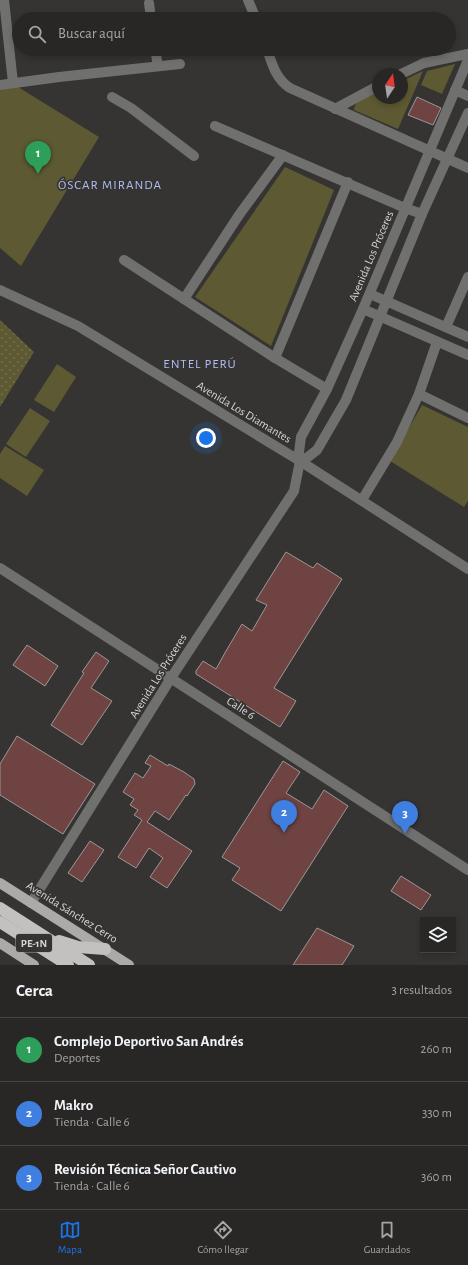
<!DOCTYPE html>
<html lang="es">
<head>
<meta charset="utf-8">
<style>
	:root { --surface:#282726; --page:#343332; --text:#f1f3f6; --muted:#a5a5a7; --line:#444443; --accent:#1a73e8 }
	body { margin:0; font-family:"Alegreya Sans",sans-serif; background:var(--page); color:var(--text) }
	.controls { position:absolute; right:12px; bottom:12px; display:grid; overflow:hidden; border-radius:0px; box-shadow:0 2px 6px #0003 }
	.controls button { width:36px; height:36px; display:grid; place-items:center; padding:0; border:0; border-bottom:1px solid var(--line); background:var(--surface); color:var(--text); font:20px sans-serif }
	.compass { position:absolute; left:372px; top:68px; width:36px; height:36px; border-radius:50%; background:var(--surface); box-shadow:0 2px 6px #0003; rotate:13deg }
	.you { position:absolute; left:206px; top:438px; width:14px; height:14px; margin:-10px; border:3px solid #fff; border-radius:50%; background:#1a73e8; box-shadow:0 0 0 6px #1a73e833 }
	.badge { display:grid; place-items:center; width:26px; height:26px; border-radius:50%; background:var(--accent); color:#fff; font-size:13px; font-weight:700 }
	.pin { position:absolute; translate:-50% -33px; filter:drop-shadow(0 1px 2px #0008) }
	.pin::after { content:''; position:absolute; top:21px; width:14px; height:12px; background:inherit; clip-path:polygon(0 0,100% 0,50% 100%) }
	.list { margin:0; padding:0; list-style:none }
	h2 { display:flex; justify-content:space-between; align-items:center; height:52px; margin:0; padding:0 16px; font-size:17px }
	h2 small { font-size:13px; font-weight:400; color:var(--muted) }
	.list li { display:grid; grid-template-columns:26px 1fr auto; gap:12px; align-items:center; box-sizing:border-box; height:64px; padding:0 16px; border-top:1px solid var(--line) }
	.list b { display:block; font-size:15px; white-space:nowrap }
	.list p { margin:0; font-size:13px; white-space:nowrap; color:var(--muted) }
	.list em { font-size:13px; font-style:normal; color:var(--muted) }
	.icon { flex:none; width:22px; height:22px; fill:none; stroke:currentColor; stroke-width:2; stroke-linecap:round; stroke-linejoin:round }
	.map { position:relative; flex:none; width:468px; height:965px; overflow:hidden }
	.search { position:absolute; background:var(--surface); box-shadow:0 2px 6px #0003; left:12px; right:12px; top:12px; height:44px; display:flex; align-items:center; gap:10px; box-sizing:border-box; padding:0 14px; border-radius:22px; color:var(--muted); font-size:15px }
	.sheet { height:244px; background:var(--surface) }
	nav { display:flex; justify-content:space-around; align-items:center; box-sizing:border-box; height:56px; border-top:1px solid var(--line); background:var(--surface); font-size:11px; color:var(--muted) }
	nav a { display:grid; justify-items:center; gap:2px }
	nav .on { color:var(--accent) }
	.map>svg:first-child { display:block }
	.grass { fill:url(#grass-dots) }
	.park { fill:#5d5932 }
	.building { fill:#6e4342; stroke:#9b9797 }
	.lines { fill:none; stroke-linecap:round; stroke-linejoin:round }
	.minor { stroke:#70706f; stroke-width:10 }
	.major { stroke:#acaaa8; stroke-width:10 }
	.highway { stroke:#c3c1bf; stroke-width:12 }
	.labels { text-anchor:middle; stroke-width:3.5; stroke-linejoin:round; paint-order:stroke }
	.shield { fill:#363432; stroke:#a5a3a3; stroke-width:1 }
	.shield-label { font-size:11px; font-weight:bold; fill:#d5d3d3 }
	.street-label { font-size:12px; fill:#d5d3d3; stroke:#363432 }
	.neighbourhood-label { font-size:13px; letter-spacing:1px; fill:#aebef5; stroke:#363432 }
</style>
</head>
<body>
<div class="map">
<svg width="468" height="965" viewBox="0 0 468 965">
	<defs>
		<pattern id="grass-dots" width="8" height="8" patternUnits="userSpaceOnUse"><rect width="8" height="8" fill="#5d5932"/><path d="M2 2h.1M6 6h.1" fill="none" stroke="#73704f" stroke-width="1.8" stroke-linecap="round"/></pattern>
	</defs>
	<rect width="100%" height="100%" fill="#363432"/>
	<path class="grass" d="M0,320L34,352L0,407Z"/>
	<g class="park">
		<path d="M455,64L442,94L421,85L427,71Z"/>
		<path d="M423,71L398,129L354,110C355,99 369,96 378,92V98H402V81Z"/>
		<path d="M18,87L99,137L21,266L0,248V90Z"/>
		<path d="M285,167L334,190L271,346L195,297Z"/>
		<path d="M57,364L76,377L54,412L34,400Z"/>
		<path d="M422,405L468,427V501L464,507L390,461Z"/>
		<path d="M30,408L50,421L26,457L6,444Z"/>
		<path d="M5,446L44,470L27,496L0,478V454Z"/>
	</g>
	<g class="building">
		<path d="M417,97L441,108L433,125L408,115Z"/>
		<path d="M286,552L313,568L317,563L342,579L274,688L296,701L280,727L196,674V671L203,661L216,669L226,651L242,624L252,631L267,605L256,600Z"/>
		<path d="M27,645L58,666L45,686L13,665Z"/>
		<path d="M96,652L109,661L91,688L112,701L82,745L51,725L84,673L82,672Z"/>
		<path d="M17,736L95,784L63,834L0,795V764Z"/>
		<path d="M150,755L168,766L169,764L184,772L194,779L195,784L187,796L186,795L169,820L155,811L147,822L192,851L167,888L150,877L163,858L149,848L136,868L118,857L142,820L134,815L138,810L130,805L134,799L123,792L135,773L143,778L151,766L145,763Z"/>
		<path d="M283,761L300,772L286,793L312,809L324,790L348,806L281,911L232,880L240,868L222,857Z"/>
		<path d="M90,841L104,850L82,882L68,873Z"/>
		<path d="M401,876L431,895L421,910L391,891Z"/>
		<path d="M317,928L354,946L342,965H293Z"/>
	</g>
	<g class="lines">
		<g class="minor">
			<path d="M4,0L13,83"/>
			<path d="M248,0L256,19"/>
			<path d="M149,3L151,19"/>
			<path d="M155,49L158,66"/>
			<path d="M267,49C272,64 276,79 290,88L468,168"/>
			<path d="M401,74L424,63L468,54"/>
			<path d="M0,85L59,77L180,64"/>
			<path d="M455,90L468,96"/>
			<path d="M112,97L131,108L194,156"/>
			<path d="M335,109L378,86"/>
			<path d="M215,126L405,208L422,214"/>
			<path d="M124,260L275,358L327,389"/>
			<path d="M0,290L78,326L300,461L468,569"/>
			<path d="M370,294L468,337"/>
			<path d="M184,299L239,215L283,155"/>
			<path d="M363,309L468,355"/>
			<path d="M446,327L468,277"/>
			<path d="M275,358L348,182"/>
			<path d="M419,394L468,418"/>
			<path d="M300,461L308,457L317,450L346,400L422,214L468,113"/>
			<path d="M362,500L397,442L419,394L437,342"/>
			<path d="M0,568L468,870"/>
			<path d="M31,903L171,678L294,491L300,461L299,452L301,437L327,389L363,309L468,60"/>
		</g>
		<g class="major">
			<path d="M0,883L129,965"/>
			<path d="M0,943L34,965"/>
		</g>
		<g class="highway">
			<path d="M0,908L89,965"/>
			<path d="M0,922L68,965"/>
			<path d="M59,941L78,947L105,949"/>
		</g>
	</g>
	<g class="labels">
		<rect class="shield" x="16" y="934" width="36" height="18" rx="3"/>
		<g class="shield-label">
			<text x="34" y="947">PE-1N</text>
		</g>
		<g class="street-label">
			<text transform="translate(371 256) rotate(-67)" y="4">Avenida Los Próceres</text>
			<text transform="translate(244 412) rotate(31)" y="4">Avenida Los Diamantes</text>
			<text transform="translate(158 676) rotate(-58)" y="4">Avenida Los Próceres</text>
			<text transform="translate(241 708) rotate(33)" y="4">Calle 6</text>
			<text transform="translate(72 912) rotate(32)" y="4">Avenida Sánchez Cerro</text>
		</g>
		<g class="neighbourhood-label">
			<text x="110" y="189">ÓSCAR MIRANDA</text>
			<text x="200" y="368">ENTEL PERÚ</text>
		</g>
	</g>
</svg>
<div class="controls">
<button><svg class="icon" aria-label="layers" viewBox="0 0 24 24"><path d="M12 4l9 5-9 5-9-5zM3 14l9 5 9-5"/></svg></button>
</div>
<svg class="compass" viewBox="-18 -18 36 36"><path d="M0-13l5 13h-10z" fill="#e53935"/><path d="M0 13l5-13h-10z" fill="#a5a5a7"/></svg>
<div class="you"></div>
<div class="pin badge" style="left:38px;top:174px;background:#2e9e5b">1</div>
<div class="pin badge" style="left:284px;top:833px;background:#3f7fe0">2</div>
<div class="pin badge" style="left:405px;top:834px;background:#3f7fe0">3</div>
<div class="search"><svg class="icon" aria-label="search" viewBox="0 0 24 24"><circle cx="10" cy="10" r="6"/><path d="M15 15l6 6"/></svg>Buscar aquí</div>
</div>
<section class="sheet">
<h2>Cerca<small>3 resultados</small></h2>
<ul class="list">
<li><span class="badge" style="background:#2e9e5b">1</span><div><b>Complejo Deportivo San Andrés</b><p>Deportes</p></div><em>260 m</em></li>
<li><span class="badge" style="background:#3f7fe0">2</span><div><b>Makro</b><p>Tienda · Calle 6</p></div><em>330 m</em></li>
<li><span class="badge" style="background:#3f7fe0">3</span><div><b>Revisión Técnica Señor Cautivo</b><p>Tienda · Calle 6</p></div><em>360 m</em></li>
</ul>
</section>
<nav>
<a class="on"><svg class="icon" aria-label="map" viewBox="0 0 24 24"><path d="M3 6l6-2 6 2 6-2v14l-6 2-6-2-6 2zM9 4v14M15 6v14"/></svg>Mapa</a>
<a><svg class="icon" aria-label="directions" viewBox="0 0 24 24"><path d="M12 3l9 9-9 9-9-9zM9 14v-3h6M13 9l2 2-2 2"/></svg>Cómo llegar</a>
<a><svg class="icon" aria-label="saved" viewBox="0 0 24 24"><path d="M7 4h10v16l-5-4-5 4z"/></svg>Guardados</a>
</nav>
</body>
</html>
